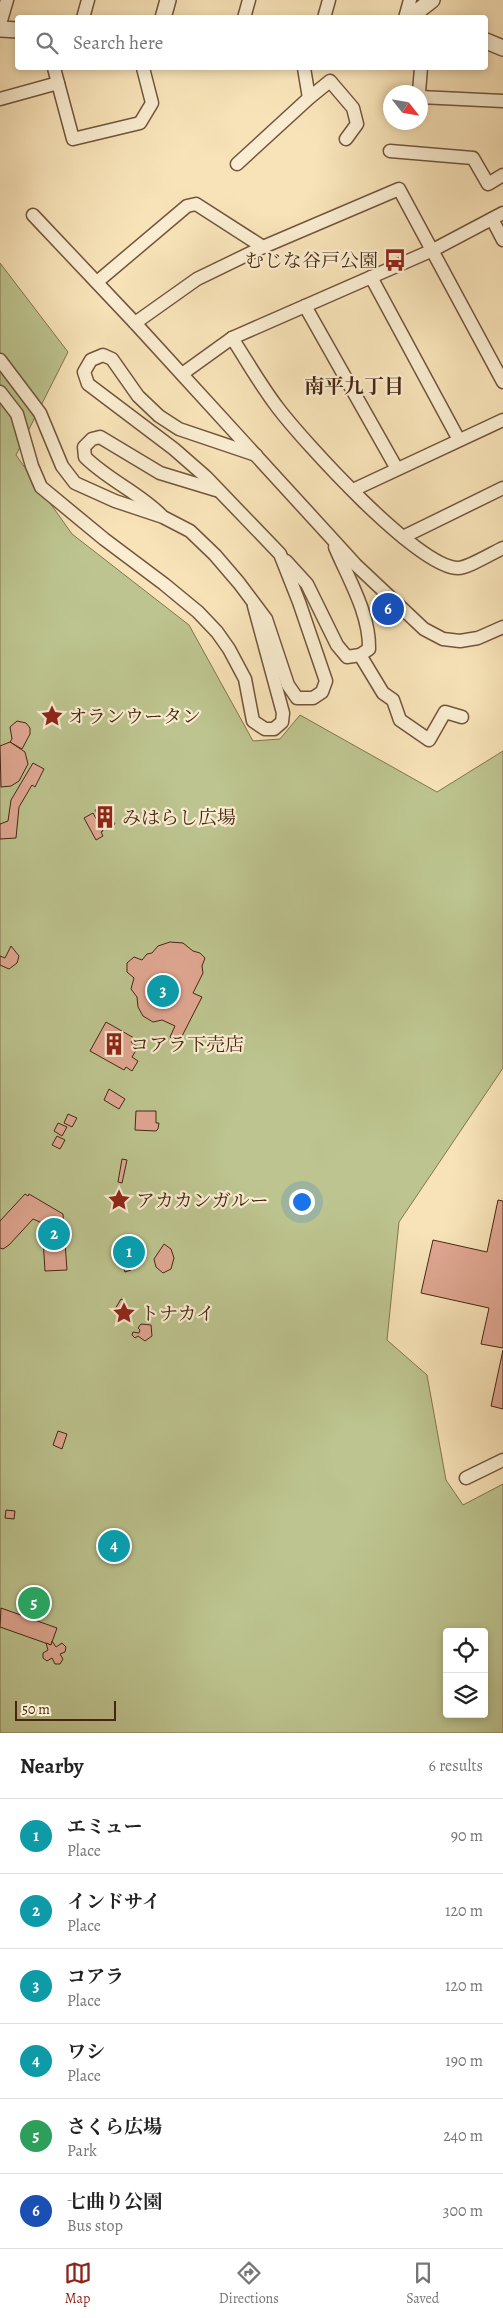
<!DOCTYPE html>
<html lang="en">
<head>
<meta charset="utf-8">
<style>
	:root { --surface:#fff; --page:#f6f6f6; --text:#222; --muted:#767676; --line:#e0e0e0; --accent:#8f2418 }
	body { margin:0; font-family:Alegreya,"Noto Serif JP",serif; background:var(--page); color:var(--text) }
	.controls { position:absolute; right:15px; bottom:15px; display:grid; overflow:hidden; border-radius:5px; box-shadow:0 2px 8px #0003 }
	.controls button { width:45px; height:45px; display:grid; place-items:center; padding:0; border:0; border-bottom:1px solid var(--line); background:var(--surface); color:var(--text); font:25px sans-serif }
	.compass { position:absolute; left:383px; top:85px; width:45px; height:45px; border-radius:50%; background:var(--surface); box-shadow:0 2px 8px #0003; rotate:121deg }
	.scale { position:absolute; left:15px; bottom:12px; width:101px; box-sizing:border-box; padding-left:5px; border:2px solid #462612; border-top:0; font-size:14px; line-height:18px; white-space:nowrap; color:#462612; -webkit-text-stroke:4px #faedd1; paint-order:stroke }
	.you { position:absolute; left:301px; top:1201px; width:18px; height:18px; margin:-12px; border:4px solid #fff; border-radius:50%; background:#1a73e8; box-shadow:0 0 0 8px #1a73e833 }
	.badge { display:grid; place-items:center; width:32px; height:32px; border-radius:50%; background:var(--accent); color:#fff; font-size:16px; font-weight:700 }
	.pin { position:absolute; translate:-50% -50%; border:2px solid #fff; box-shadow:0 1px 5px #0006 }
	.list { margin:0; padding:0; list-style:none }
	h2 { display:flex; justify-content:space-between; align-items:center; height:65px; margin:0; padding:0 20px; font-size:21px }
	h2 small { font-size:16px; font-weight:400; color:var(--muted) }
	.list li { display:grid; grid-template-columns:32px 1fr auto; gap:15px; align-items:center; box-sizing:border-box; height:75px; padding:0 20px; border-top:1px solid var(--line) }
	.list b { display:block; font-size:19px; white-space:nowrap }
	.list p { margin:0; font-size:16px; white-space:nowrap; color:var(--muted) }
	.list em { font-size:16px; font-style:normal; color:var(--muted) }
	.icon { flex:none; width:28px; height:28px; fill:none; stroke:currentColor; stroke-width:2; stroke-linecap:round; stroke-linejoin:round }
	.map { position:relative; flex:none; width:503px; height:1733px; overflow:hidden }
	.search { position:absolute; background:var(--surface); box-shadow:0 2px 8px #0003; left:15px; right:15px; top:15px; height:55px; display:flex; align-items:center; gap:12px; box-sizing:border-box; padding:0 18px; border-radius:5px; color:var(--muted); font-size:19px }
	.sheet { height:515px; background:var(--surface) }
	nav { display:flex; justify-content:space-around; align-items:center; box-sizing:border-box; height:70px; border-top:1px solid var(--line); background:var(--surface); font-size:14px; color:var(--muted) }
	nav a { display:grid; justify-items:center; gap:2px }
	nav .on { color:var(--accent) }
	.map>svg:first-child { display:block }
	.green { fill:#bdc48f; stroke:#827550; fill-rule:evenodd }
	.building { fill:#e0a792; stroke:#462612 }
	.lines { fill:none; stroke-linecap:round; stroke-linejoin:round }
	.minor-casing { stroke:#72553c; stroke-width:15 }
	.tertiary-casing { stroke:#72553c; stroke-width:18 }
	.minor { stroke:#faedd1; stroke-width:12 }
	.tertiary { stroke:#faedd1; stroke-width:15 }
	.labels { text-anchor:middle; stroke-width:4.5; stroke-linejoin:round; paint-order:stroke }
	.poi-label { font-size:19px; fill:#462612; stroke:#faedd1; text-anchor:start }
	.neighbourhood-label { font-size:20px; font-weight:bold; fill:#462612; stroke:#faedd1 }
</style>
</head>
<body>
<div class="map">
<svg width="503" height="1733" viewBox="0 0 503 1733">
	<rect width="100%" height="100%" fill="#f8e3b8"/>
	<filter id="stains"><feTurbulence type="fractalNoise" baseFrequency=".004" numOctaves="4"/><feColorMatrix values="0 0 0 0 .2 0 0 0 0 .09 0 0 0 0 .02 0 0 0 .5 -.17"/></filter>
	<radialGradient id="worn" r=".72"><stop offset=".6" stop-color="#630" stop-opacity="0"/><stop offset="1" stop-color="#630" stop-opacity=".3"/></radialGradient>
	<path class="green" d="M0,263L68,352L16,455L72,534L189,625L253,741L280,739L300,715L437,792L503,751V1068L399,1222L387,1340L427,1375L446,1480L463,1505L503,1484V1733H0ZM447,1632H484V1714H447Z"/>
	<g class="building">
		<path d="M17,721L26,723L30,728V734L22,749L10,742L12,739L10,727Z"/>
		<path d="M10,742L25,752L28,764L19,781L11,786L1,787L0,746Z"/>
		<path d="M33,763L44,769L35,787L32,785L19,807L16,838L0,839V824L8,821L11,800Z"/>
		<path d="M104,805L115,824L106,830L95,810Z"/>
		<path d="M93,813L103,831L101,832L103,836L96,840L84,818Z"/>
		<path d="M170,942L183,943L193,951L200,953L205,958L202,966L203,973L193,993L202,997L179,1042L170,1037L175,1026L162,1020L153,1022L143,1016L138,1007L137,997L131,989L134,978L127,972V963L134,957L142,960L147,954L152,953L158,946Z"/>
		<path d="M11,946L19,956L17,963L9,969L0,965V956L5,958Z"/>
		<path d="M106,1022L134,1038L131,1042L138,1047L132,1057L138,1061L132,1071L126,1067L124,1070L90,1051Z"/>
		<path d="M109,1089L125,1099L119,1109L104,1100Z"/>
		<path d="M136,1111H156V1123H159L158,1129L156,1131L135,1130Z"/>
		<path d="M68,1114L77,1118L72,1127L64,1123Z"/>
		<path d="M58,1123L67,1127L62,1136L54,1131Z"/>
		<path d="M57,1136L65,1140L60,1149L52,1145Z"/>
		<path d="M122,1159L127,1160L122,1183L118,1182Z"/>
		<path d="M25,1194L28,1196L29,1194L63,1214L67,1270L45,1271L42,1223L33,1219L9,1245L3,1249L0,1248V1221Z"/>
		<path d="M498,1200L503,1201V1348L481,1344L489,1308L421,1293L433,1240L487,1252Z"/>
		<path d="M164,1244L171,1249L174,1258L171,1269L163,1273L156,1267L154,1259Z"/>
		<path d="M127,1258L131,1270L125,1272L121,1260Z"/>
		<path d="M121,1299L126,1302L121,1312L115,1309Z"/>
		<path d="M141,1324L151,1325L152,1336L145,1341L138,1336L135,1338L132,1335L133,1332L139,1333L140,1330L138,1328Z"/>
		<path d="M503,1350V1409L491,1406Z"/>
		<path d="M58,1431L67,1434L62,1449L53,1445Z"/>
		<path d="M6,1510L15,1511L14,1519L5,1518Z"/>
		<path d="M1,1608L57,1628L51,1645L0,1627Z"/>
		<path d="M52,1641L56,1647L62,1643L66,1647L65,1652L60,1654L63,1659L60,1664H55L52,1658L47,1661L43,1658V1653L48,1650L46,1643L51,1645Z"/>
	</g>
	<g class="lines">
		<defs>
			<g id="minor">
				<path d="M83,18L88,0"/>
				<path d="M244,18L249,0"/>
				<path d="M324,18L329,0"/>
				<path d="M405,18L410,0"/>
				<path d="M0,24L7,0"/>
				<path d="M54,68L73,139L140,123L152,103L143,68"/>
				<path d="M304,68L309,98"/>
				<path d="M419,92L421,68"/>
				<path d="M420,97L503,101"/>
				<path d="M0,99L58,83"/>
				<path d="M390,151L473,158L488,184L503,175"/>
				<path d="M237,164L309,98L330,81L353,108L357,124L346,139"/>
				<path d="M33,215L135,323L356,565L424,629L443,639L460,641L478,638L503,627"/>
				<path d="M492,219L503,240"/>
				<path d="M371,277L459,440"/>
				<path d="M97,282L187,206L196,204L263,247"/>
				<path d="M305,306L397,469"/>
				<path d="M135,323L197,279L263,247L399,189L503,382"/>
				<path d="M232,338C247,361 261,386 278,408C304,442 418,568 458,568C468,568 492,553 503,548"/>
				<path d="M0,360L40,413L62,466L75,483L115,501L163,517L190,531L215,555L239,583L266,619L288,685L297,698H313L322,692L326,681L299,602L280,554L206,477L174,449L88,384L84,372L91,360L103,355L112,359L138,396L159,416L179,429L256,455"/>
				<path d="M182,374L232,338L433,250L503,213"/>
				<path d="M0,392L17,414L32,466L41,487L104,539L164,584L198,612L217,632L229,649L245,679L253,721L265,729H274L282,722L283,713L254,606"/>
				<path d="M353,490L503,420"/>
				<path d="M161,515C138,492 108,480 85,457L84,447L92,439L100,437L160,473L216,490"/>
				<path d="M403,537L503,488"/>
				<path d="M286,561L307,584L337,645L347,657L360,655L369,649C370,614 348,578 335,547"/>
				<path d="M360,655L383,693L393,700L400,720L429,740L445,712L462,717"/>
				<path d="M466,1478L503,1460"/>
			</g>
			<g id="tertiary">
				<path d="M163,18L168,0"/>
				<path d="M409,18L432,0"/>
				<path d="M0,29L18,30"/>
				<path d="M486,41L503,48"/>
			</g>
		</defs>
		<use href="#minor" class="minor-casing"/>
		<use href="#tertiary" class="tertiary-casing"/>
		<use href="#minor" class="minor"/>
		<use href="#tertiary" class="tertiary"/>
	</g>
	<defs>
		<symbol id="bus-bare" viewBox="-9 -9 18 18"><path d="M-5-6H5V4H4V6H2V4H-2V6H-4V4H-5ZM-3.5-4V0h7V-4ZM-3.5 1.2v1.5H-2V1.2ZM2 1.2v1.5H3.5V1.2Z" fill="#8f2418" stroke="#faedd1" stroke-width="2.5" paint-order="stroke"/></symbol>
		<symbol id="sight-bare" viewBox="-9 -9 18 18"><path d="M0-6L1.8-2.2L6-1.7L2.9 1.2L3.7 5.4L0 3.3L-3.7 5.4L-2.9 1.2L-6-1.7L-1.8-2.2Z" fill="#8f2418" stroke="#faedd1" stroke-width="2.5" paint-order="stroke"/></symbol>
		<symbol id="building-bare" viewBox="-9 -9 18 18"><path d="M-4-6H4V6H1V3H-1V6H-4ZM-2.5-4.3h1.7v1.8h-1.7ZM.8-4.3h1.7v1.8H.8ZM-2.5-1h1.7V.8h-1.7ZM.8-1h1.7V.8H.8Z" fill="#8f2418" stroke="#faedd1" stroke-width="2.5" paint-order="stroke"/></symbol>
	</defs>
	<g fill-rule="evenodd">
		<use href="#bus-bare" x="379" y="244" width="32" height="32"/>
		<use href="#sight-bare" x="36" y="700" width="32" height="32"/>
		<use href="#building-bare" x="89" y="801" width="32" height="32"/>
		<use href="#building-bare" x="98" y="1028" width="32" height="32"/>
		<use href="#sight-bare" x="103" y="1184" width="32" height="32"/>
		<use href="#sight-bare" x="108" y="1297" width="32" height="32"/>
	</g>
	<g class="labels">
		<g class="poi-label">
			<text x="378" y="267" text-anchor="end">むじな谷戸公園</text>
			<text x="68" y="723">オランウータン</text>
			<text x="122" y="824">みはらし広場</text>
			<text x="130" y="1051">コアラ下売店</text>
			<text x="136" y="1207">アカカンガルー</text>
			<text x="140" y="1320">トナカイ</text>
		</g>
		<g class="neighbourhood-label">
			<text x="354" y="393">南平九丁目</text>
		</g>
	</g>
	<rect width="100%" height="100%" filter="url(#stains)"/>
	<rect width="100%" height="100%" fill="url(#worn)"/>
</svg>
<div class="controls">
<button><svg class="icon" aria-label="locate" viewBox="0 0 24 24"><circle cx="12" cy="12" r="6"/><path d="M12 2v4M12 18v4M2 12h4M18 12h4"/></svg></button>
<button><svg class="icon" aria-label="layers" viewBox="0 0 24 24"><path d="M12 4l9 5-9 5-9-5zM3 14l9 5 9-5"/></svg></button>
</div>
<svg class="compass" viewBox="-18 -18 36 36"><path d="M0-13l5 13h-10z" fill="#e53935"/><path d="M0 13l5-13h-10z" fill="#767676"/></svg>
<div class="scale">50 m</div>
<div class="you"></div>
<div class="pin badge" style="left:129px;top:1252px;background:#0f9aa8">1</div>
<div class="pin badge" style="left:54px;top:1234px;background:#0f9aa8">2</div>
<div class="pin badge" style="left:163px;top:991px;background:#0f9aa8">3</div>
<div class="pin badge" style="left:114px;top:1546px;background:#0f9aa8">4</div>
<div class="pin badge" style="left:34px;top:1603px;background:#2e9e5b">5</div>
<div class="pin badge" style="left:388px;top:609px;background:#1a4fb4">6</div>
<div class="search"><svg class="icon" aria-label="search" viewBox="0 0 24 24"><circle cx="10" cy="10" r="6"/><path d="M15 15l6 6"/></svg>Search here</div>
</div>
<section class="sheet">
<h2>Nearby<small>6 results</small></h2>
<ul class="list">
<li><span class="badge" style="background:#0f9aa8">1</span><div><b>エミュー</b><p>Place</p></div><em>90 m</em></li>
<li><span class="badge" style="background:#0f9aa8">2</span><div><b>インドサイ</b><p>Place</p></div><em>120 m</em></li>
<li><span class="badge" style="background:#0f9aa8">3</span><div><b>コアラ</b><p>Place</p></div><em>120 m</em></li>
<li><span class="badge" style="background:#0f9aa8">4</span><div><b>ワシ</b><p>Place</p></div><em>190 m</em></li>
<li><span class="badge" style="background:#2e9e5b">5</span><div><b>さくら広場</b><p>Park</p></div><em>240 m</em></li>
<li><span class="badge" style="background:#1a4fb4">6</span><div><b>七曲り公園</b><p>Bus stop</p></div><em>300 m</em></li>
</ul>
</section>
<nav>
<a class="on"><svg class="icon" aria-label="map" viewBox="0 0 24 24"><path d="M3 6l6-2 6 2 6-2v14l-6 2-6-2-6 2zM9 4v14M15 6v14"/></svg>Map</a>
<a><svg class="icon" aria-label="directions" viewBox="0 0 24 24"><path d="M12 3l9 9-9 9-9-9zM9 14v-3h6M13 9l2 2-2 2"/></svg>Directions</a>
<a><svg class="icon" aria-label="saved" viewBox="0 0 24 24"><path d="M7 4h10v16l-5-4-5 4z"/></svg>Saved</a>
</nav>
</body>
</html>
